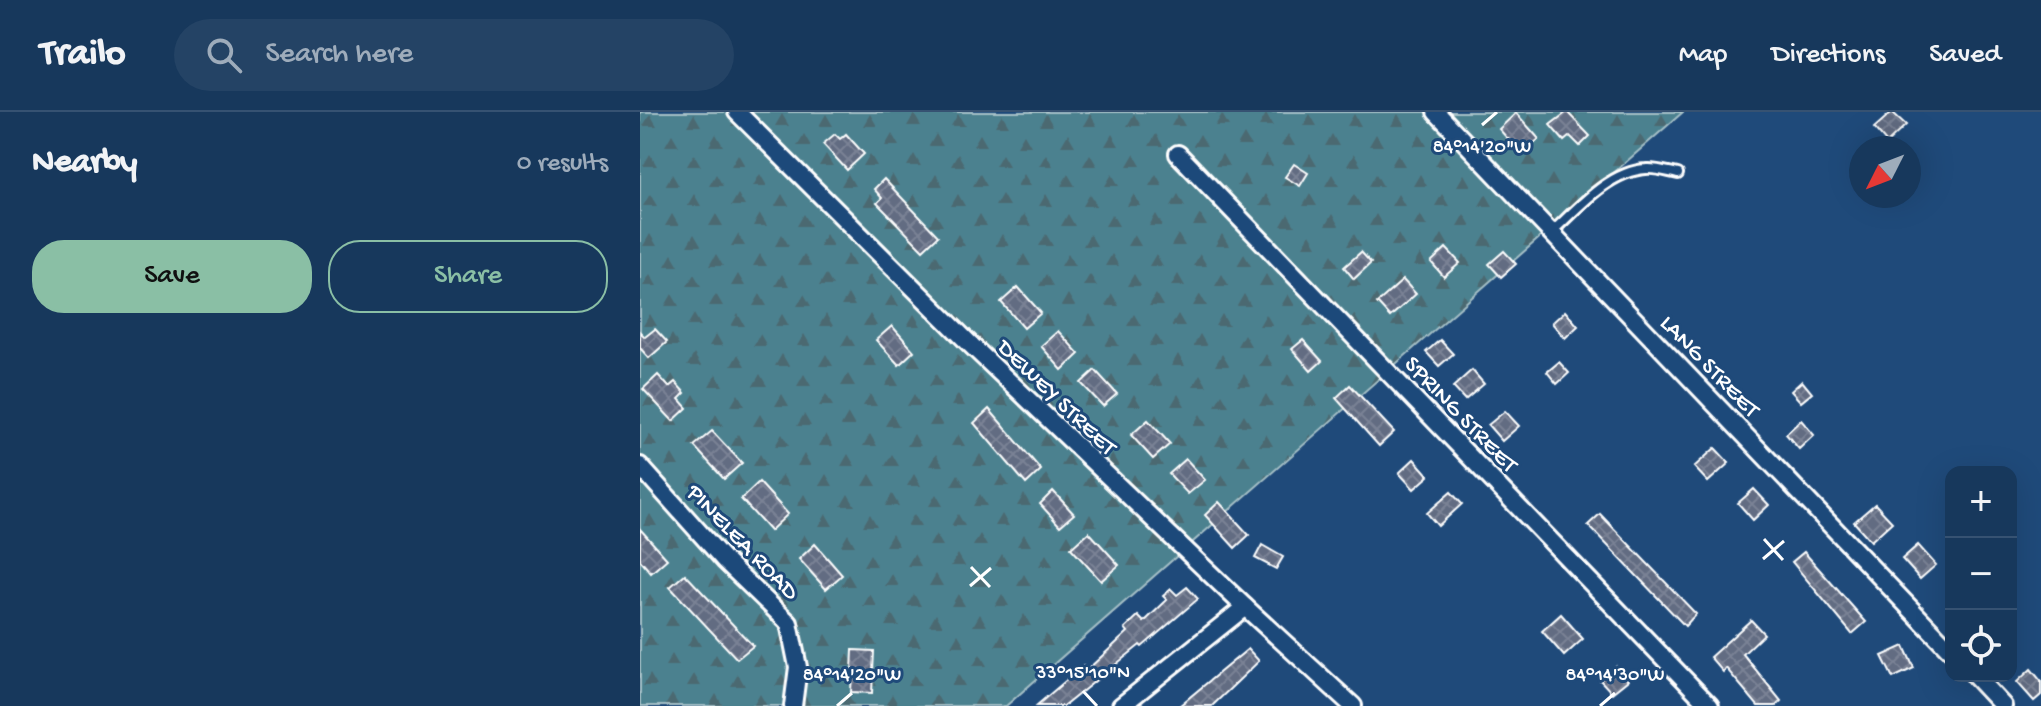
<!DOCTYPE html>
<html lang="en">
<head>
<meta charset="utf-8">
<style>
	:root { --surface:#17385c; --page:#244365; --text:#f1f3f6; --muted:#9eacbb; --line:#365272; --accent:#8abfa5 }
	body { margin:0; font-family:"Gochi Hand",sans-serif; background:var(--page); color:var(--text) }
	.controls { position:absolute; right:24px; bottom:24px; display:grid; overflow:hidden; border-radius:16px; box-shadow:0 8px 32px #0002 }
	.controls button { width:72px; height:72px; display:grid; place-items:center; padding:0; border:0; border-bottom:2px solid var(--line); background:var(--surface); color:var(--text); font:40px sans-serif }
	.compass { position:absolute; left:1209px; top:24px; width:72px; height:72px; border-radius:50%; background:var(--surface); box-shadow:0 8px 32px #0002; rotate:228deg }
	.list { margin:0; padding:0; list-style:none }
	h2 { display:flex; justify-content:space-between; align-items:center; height:104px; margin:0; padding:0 32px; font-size:34px }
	h2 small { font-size:26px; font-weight:400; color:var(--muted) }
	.actions { display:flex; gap:16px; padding:24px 32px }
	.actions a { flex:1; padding:18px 0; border:2px solid var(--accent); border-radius:32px; text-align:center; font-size:28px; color:var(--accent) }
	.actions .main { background:var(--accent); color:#111 }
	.icon { flex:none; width:44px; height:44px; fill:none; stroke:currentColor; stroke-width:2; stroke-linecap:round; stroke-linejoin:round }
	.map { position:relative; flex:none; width:1401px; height:594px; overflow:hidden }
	header { display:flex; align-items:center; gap:48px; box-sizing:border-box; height:112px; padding:0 40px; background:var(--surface); border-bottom:2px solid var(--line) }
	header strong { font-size:38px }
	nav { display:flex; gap:44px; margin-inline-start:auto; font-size:28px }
	.search { width:560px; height:72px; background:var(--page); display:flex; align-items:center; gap:20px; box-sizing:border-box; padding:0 28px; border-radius:44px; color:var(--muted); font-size:30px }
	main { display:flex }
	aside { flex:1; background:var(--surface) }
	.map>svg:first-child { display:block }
	.forest { fill:url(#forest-firs); stroke:#a6c0c7; stroke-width:2 }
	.building { fill:url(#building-cross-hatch); stroke:#fff; stroke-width:2 }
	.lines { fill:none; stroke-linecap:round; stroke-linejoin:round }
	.service-casing { stroke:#fff; stroke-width:14 }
	.minor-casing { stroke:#fff; stroke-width:22 }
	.service { stroke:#1f4a7a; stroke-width:8 }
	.minor { stroke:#1f4a7a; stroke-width:16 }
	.ticks { fill:none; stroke:#fff; stroke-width:3 }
	.labels { text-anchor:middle; stroke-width:6; stroke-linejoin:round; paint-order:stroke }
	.street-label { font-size:24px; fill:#fff; stroke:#1f4a7a }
	.ticks-label { font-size:20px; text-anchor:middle; fill:#fff; stroke:#1f4a7a; stroke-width:6; stroke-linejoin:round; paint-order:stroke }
</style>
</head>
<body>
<header>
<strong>Trailo</strong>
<div class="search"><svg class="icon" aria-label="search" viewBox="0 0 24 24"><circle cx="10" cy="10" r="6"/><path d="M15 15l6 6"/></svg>Search here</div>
<nav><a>Map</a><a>Directions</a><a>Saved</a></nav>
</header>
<main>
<aside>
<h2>Nearby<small>0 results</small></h2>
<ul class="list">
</ul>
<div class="actions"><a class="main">Save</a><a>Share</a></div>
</aside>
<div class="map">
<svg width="1401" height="594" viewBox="0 0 1401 594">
	<defs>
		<pattern id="forest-firs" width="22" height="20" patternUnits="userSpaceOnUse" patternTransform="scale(2)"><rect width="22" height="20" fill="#4c818f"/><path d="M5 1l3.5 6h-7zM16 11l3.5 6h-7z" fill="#4c6971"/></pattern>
		<pattern id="building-cross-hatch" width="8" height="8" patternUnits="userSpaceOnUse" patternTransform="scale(2)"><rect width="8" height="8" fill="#626c82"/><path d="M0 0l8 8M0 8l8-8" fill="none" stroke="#7a8295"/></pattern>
	</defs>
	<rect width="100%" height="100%" fill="#1f4a7a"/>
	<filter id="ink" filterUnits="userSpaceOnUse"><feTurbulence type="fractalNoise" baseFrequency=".0125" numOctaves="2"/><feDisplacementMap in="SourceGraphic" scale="16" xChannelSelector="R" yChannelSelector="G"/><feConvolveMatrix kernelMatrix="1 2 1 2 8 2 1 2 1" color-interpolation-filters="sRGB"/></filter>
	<g filter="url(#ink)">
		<path class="forest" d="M0,0H1043L366,594H0Z"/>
		<g class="building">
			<path d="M927,0L950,24L940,34L930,24L924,29L910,13Z"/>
			<path d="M1252,0L1266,13L1247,31L1234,16Z"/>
			<path d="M876,1L899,27L888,36L884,31L877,37L859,17Z"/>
			<path d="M195,22L200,27L206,22L224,42L207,58L183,32Z"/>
			<path d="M654,52L668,61L660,74L645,65Z"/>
			<path d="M244,67L298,124L283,138L237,91L242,86L234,77Z"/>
			<path d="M806,136L820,151L804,165L791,150Z"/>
			<path d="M864,139L876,152L861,165L849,152Z"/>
			<path d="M721,140L731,151L714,167L704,155Z"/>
			<path d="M763,168L776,182L750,205L737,191Z"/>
			<path d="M378,175L401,201L384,216L361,190Z"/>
			<path d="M925,199L938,214L925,226L912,211Z"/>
			<path d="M252,214L274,239L259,253L236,228Z"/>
			<path d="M15,217L27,230L9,246L0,236V220L5,225Z"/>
			<path d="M418,219L439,242L422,258L401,234Z"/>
			<path d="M663,228L682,249L671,259L652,237Z"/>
			<path d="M800,228L813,242L799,254L786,240Z"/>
			<path d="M919,250L929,261L917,272L907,260Z"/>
			<path d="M455,258L477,282L463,294L441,271Z"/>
			<path d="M832,258L844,272L825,288L813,275Z"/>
			<path d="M18,263L29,275L35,270L45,281L39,287L47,296L33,309L3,277Z"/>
			<path d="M1162,269L1172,281L1161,290L1151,279Z"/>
			<path d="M710,273L754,320L739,334L696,286Z"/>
			<path d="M349,297L401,358L386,372L334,311Z"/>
			<path d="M865,299L879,314L862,329L848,313Z"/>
			<path d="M508,308L530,332L513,347L491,323Z"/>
			<path d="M1161,308L1174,323L1159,337L1146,322Z"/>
			<path d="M72,319L102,351L84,367L54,334Z"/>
			<path d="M1075,336L1089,351L1068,370L1054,355Z"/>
			<path d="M546,347L565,368L548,382L529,362Z"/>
			<path d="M774,347L789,364L774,377L759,361Z"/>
			<path d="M119,370L148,402L130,419L101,387Z"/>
			<path d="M1114,377L1129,393L1113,408L1098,391Z"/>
			<path d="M413,379L434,402L420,414L400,392Z"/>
			<path d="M811,380L822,392L798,414L787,401Z"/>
			<path d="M579,390L609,423L595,436L565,403Z"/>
			<path d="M1235,392L1252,410L1231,429L1214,410Z"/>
			<path d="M960,402L1056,502L1045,514L948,413Z"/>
			<path d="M0,417L27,447L11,461L0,448Z"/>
			<path d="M449,420L479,453L461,469L431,436Z"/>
			<path d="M175,432L202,463L186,477L159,447Z"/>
			<path d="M622,433L643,445L636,457L615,446Z"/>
			<path d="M1278,433L1296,453L1280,467L1262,447Z"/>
			<path d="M1164,440L1226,510L1212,522L1152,450Z"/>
			<path d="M45,462L113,534L97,547L30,475Z"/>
			<path d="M547,475L558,487L502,535L500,533L424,594H396L443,554L447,558L488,520L485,516L498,504L504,510L527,488L523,484L531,477L537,483Z"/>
			<path d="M921,502L943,527L924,544L902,519Z"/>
			<path d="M1111,508L1124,522L1103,542L1141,589L1136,594H1118L1086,556L1083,560L1070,545Z"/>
			<path d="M1264,534L1274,556L1253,566L1242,544Z"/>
			<path d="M608,537L619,549L572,594H539Z"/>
			<path d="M213,538L234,539L232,581L211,580Z"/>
			<path d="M976,554L988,568L972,581L960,568Z"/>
			<path d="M1391,557L1401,569V583L1394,589L1377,570Z"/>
		</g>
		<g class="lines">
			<defs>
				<path id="service" d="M912,120C937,97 969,59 1006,57C1016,56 1028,60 1038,62"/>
				<g id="minor">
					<path d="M97,0L331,233L605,495L713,594"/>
					<path d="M796,0L1311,539"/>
					<path d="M538,42L1070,594"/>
					<path d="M0,354L84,448L149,511L158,555L153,594"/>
					<path d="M1335,564L1363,594"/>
					<path d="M481,594L605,495"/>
				</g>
			</defs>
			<use href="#service" class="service-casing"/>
			<use href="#minor" class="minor-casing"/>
			<use href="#service" class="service"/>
			<use href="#minor" class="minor"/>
		</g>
	</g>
	<path class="ticks" d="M842,13L857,0M1124,427L1143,448M1123,447L1144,429M331,455L350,475M330,474L351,456M443,579L457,594M197,594L212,581M960,594L975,581"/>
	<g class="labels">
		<g class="street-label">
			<text transform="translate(1071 253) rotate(46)" y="8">LANG STREET</text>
			<text transform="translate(418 284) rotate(44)" y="8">DEWEY STREET</text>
			<text transform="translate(822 301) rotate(46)" y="8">SPRING STREET</text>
			<text transform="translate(104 429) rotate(46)" y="8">PINELEA ROAD</text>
		</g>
	</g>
	<g class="ticks-label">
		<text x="842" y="40">84°14'20"W</text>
		<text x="443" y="566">33°15'10"N</text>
		<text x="212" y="568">84°14'20"W</text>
		<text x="975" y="568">84°14'30"W</text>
	</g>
</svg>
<div class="controls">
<button>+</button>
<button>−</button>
<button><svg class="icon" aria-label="locate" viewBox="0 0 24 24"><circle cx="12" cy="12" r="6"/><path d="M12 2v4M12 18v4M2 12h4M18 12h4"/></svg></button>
</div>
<svg class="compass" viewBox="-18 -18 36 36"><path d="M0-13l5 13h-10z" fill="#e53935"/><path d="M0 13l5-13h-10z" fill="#9eacbb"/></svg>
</div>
</main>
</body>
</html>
